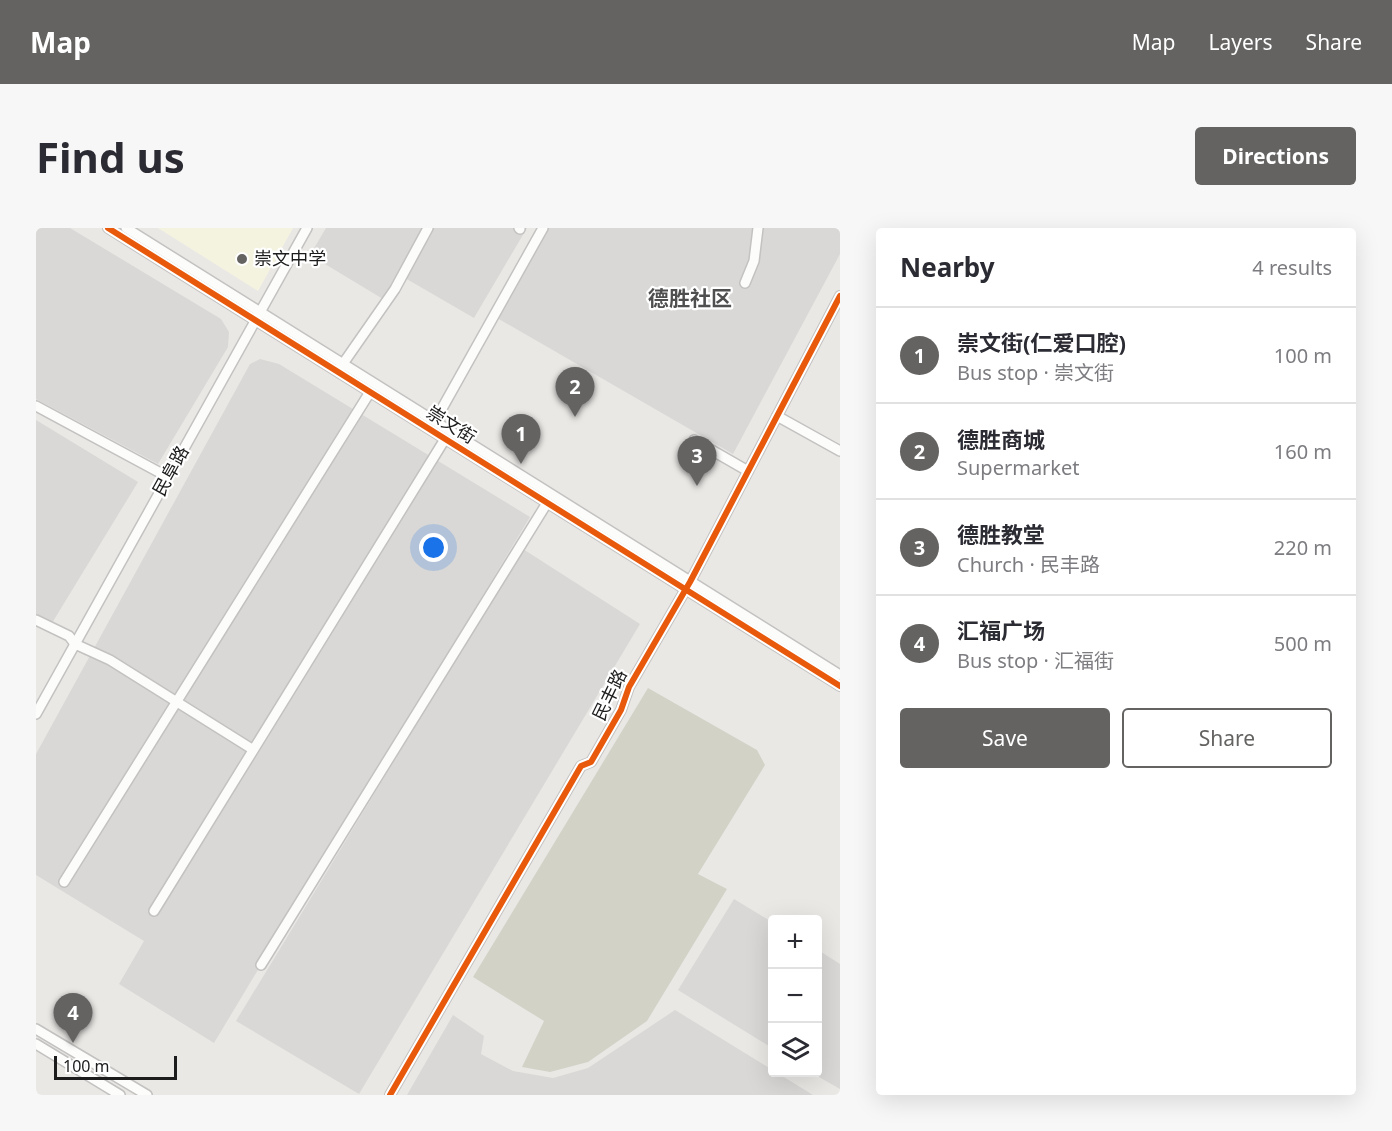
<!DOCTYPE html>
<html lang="en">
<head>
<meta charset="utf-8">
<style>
	:root { --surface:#fff; --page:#f7f7f7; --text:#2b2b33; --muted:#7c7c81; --line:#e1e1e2; --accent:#646362 }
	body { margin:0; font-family:"Noto Sans","Noto Sans SC",sans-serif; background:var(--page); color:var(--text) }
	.controls { position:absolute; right:18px; bottom:18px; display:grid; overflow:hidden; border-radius:6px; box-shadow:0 6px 24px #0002 }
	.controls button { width:54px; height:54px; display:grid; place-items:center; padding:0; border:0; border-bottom:2px solid var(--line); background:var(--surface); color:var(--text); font:30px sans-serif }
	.scale { position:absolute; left:18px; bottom:15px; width:123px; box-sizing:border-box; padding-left:6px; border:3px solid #1c1c1c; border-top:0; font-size:16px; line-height:21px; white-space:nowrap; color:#1c1c1c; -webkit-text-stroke:4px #fff; paint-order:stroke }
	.you { position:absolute; left:398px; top:320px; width:21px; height:21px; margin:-15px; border:4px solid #fff; border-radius:50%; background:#1a73e8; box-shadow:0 0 0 9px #1a73e833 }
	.badge { display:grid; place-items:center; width:39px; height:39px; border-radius:50%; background:var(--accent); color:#fff; font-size:20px; font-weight:700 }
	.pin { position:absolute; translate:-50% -50px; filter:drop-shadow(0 2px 3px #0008) }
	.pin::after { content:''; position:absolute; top:32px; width:21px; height:18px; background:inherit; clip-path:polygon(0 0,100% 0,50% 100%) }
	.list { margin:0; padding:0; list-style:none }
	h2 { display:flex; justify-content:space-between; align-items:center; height:78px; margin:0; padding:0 24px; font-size:26px }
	h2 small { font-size:20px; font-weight:400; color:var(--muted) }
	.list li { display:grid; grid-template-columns:39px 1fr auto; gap:18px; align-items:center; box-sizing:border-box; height:96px; padding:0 24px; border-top:2px solid var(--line) }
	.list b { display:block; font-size:22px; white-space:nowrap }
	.list p { margin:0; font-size:20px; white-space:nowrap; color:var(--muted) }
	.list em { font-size:20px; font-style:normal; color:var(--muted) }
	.actions { display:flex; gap:12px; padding:18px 24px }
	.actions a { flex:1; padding:14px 0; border:2px solid var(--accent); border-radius:6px; text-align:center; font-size:21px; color:var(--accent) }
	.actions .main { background:var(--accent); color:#fff }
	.icon { flex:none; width:33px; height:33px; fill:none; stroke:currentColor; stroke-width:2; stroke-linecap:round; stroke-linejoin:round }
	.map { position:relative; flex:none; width:804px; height:867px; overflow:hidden; border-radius:6px }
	header { display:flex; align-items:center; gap:36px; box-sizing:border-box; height:84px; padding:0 30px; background:var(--accent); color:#fff }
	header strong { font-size:28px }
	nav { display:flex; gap:33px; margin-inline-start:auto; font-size:21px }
	.intro { display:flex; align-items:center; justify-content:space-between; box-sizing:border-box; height:144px; padding:0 36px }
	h1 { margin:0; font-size:42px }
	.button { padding:15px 27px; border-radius:6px; background:var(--accent); color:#fff; font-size:21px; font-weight:700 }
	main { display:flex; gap:36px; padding:0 36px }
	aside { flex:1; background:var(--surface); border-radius:6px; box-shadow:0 6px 24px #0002 }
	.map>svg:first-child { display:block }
	.residential { fill:#d9d8d6 }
	.education { fill:#f4f3e0 }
	.construction { fill:#d3d2c7 }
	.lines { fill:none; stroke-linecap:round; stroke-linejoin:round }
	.minor-casing { stroke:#c3c2c1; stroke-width:12 }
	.minor { stroke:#fcfcfb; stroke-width:9 }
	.cycleway-casing { stroke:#fff; stroke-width:10 }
	.cycleway { stroke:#e8590c; stroke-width:6 }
	.poi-dot { fill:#646362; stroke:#fff; stroke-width:2 }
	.labels { text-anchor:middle; stroke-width:4.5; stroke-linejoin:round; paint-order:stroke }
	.poi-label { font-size:18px; fill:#1c1c1c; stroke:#fff; text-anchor:start }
	.street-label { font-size:18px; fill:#1c1c1c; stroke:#fff }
	.quarter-label { font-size:21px; font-weight:bold; fill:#4f4f4f; stroke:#fff }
</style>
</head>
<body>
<header>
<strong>Map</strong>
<nav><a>Map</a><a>Layers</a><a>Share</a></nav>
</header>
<div class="intro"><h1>Find us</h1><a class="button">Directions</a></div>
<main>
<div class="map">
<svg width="804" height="867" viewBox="0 0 804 867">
	<rect width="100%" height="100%" fill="#eae8e5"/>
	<g class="residential">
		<path d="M0,0H34L185,91L193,104L192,119L122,236L0,171Z"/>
		<path d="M290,0H491L438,90L362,46L347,71L274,27Z"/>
		<path d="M511,0H804V26L697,226L461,90Z"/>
		<path d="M224,131L243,136L494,289L178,815L83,756L108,713L0,647V526L214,136Z"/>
		<path d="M0,192L102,254L16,395L0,386Z"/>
		<path d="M487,321L604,396L323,866L200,793Z"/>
		<path d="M698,671L736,694V820L642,762Z"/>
		<path d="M782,722L804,736V861L776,845L782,844Z"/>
		<path d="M639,782L777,867H371L417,787L448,808L445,826L477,843L517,850L552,840Z"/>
	</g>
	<path class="education" d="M122,0H257L222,63Z"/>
	<path class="construction" d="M612,460L721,522L729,537L662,646L691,661L611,793L552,834L514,844L486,839L508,793L437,749Z"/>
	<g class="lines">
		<defs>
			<g id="minor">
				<path d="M72,0L804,458"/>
				<path d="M90,0L804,447"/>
				<path d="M483,0L484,1"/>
				<path d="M709,55L718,33L722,0"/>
				<path d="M304,140L359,61L392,0"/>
				<path d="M0,178L132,249"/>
				<path d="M741,188L804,223"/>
				<path d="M399,193L507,0"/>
				<path d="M658,212L712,243"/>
				<path d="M0,392L33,408L39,416L74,432L216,521"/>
				<path d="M0,486L271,0"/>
				<path d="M28,654L334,164"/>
				<path d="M118,683L409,211"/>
				<path d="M225,737L511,275"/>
				<path d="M0,801L111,867"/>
				<path d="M0,816L84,867"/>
				<path d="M354,867L545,538L555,534L585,482L593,459L654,354L804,68"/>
			</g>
		</defs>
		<use href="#minor" class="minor-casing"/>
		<use href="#minor" class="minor"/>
		<defs>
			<g id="cycleway">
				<path d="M72,0L804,458"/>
				<path d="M354,867L545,538L555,534L585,482L593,459L654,354L804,68"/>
			</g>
		</defs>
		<use href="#cycleway" class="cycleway-casing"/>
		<use href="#cycleway" class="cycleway"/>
	</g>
	<circle class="poi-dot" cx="206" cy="31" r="6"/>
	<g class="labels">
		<g class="poi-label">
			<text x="218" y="37">崇文中学</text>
		</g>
		<g class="street-label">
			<text transform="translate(415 197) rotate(32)" y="6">崇文街</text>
			<text transform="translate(135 243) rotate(-61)" y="6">民阜路</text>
			<text transform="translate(574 467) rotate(-64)" y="6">民丰路</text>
		</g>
		<g class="quarter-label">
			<text x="654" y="78">德胜社区</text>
		</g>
	</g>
</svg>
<div class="controls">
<button>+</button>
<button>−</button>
<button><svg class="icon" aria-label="layers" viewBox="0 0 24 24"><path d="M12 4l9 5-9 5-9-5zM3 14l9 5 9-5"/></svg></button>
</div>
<div class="scale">100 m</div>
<div class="you"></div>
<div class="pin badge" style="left:485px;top:236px">1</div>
<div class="pin badge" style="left:539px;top:189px">2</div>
<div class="pin badge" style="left:661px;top:258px">3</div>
<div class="pin badge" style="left:37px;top:815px">4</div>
</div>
<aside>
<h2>Nearby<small>4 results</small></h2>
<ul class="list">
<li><span class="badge">1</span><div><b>崇文街(仁爱口腔)</b><p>Bus stop · 崇文街</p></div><em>100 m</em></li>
<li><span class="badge">2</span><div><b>德胜商城</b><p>Supermarket</p></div><em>160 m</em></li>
<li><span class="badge">3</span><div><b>德胜教堂</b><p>Church · 民丰路</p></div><em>220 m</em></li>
<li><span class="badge">4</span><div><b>汇福广场</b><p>Bus stop · 汇福街</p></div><em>500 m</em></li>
</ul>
<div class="actions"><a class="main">Save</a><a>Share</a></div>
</aside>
</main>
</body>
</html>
